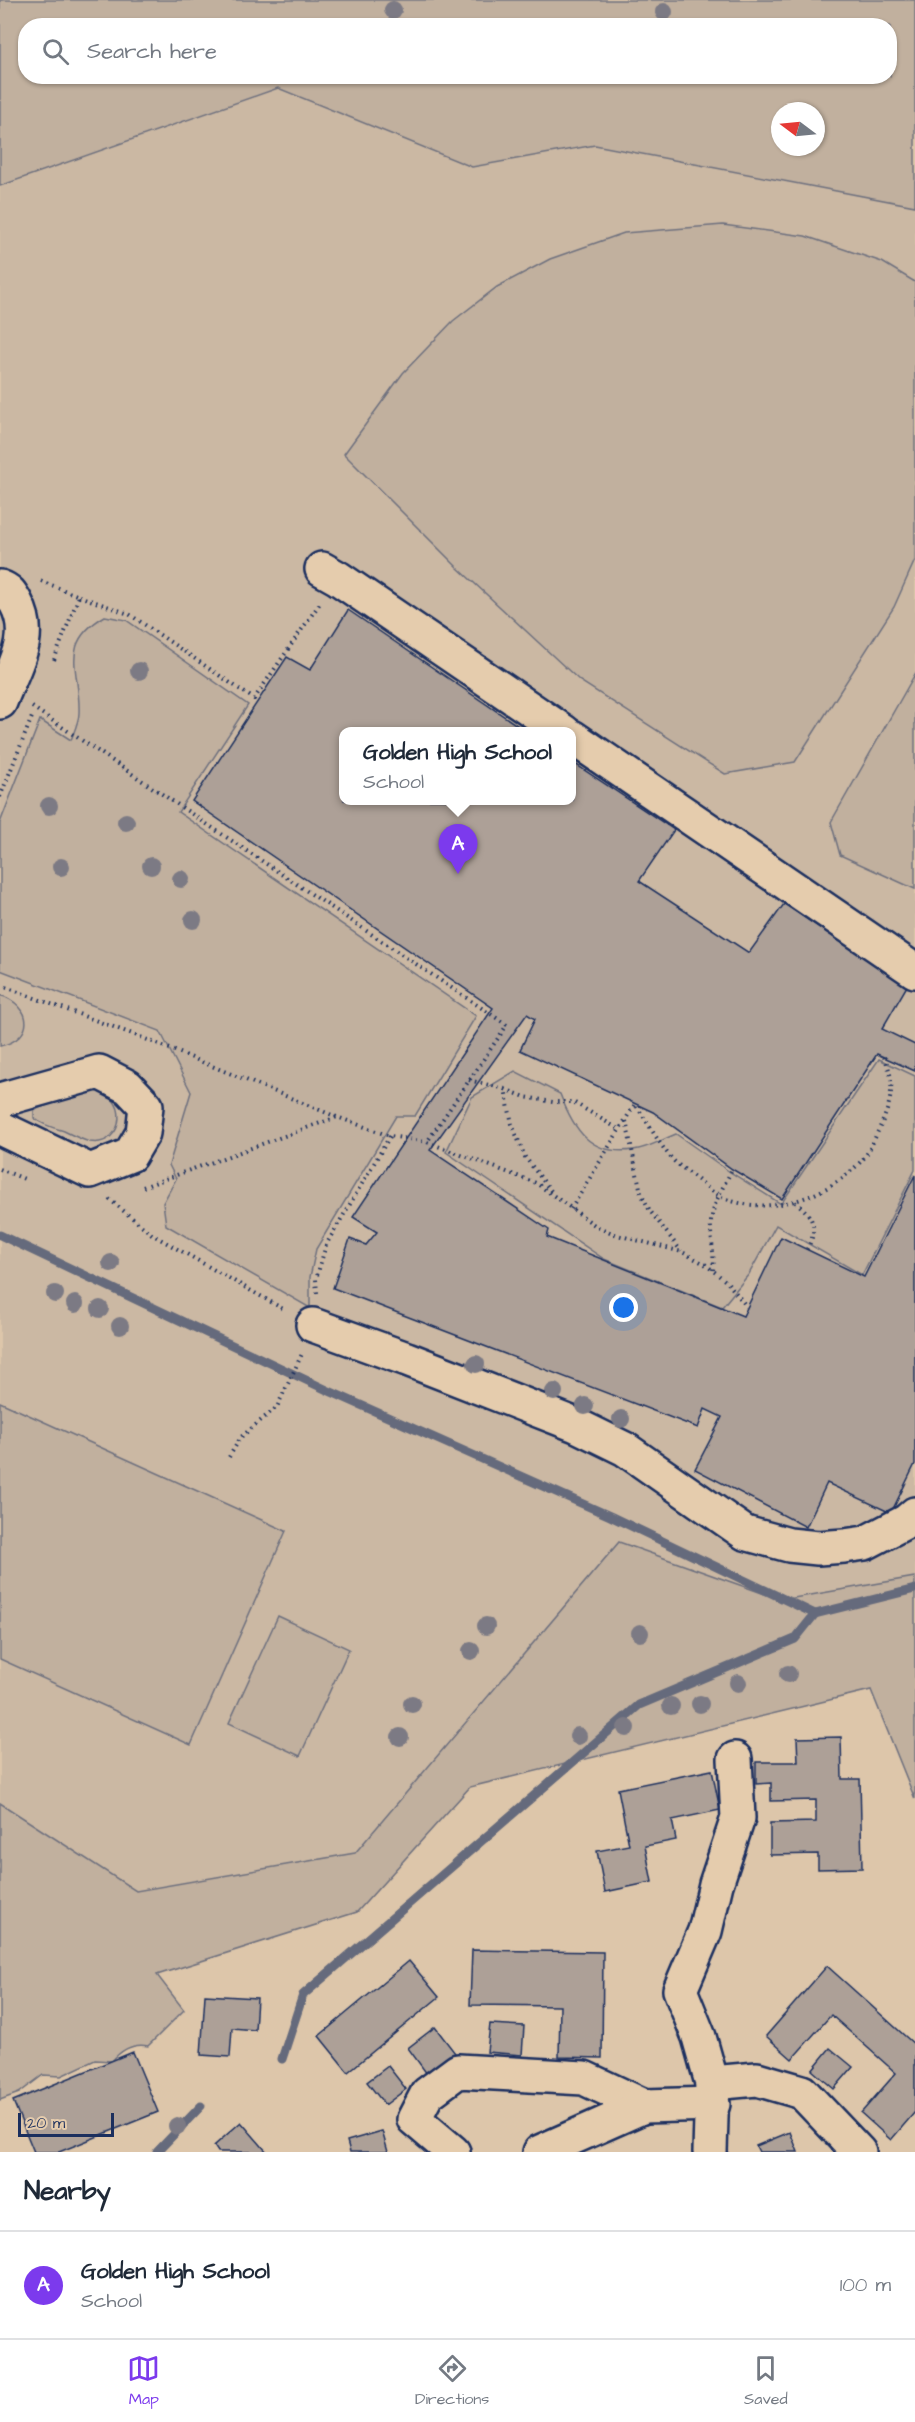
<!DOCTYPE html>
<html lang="en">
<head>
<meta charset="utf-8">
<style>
	:root { --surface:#fff; --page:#f6f6f7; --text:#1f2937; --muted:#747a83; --line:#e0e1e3; --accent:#7c3aed }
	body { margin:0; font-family:"Architects Daughter",sans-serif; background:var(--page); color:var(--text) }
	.compass { position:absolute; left:771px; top:102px; width:54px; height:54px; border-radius:50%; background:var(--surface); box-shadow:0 2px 4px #0004; rotate:286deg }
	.scale { position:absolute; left:18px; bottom:15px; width:96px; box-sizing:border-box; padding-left:6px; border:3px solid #1b2f5e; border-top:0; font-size:16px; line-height:21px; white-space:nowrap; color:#1b2f5e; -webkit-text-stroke:4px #e5ccad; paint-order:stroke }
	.you { position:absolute; left:624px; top:1308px; width:21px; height:21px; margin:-15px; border:4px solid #fff; border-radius:50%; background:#1a73e8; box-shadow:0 0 0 9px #1a73e833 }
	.badge { display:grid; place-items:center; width:39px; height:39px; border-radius:50%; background:var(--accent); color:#fff; font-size:20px; font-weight:700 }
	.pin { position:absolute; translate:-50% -50px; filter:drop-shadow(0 2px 3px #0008) }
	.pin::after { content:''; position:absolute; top:32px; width:21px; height:18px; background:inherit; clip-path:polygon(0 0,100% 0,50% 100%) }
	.popup { position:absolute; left:339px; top:727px; width:237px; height:78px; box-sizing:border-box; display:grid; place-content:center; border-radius:12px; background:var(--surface); filter:drop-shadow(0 2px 4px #0005); font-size:20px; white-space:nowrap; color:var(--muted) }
	.popup b { font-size:22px; color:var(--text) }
	.popup::after { content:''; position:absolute; left:50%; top:100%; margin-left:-12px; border:12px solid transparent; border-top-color:var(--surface) }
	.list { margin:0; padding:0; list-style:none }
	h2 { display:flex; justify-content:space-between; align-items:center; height:78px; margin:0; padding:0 24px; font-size:26px }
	h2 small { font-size:20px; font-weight:400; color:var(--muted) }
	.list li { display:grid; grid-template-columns:39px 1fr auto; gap:18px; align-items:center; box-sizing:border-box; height:108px; padding:0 24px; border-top:2px solid var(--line) }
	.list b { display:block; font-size:22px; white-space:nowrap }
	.list p { margin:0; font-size:20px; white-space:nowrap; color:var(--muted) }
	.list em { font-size:20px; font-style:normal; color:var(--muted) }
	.icon { flex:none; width:33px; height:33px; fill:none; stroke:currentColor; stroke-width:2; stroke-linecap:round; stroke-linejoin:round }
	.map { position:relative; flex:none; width:915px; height:2152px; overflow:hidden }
	.search { position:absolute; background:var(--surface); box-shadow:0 2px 4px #0004; left:18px; right:18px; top:18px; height:66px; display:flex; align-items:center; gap:15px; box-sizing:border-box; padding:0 21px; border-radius:24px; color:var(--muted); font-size:22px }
	.sheet { height:186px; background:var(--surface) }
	nav { display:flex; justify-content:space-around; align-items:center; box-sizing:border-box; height:84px; border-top:2px solid var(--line); background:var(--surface); font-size:16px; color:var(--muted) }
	nav a { display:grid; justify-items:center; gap:3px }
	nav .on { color:var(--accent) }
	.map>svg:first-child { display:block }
	.built { fill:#cbb8a3; fill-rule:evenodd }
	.green { fill:#c1b09e; stroke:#6e707e; stroke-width:1.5; fill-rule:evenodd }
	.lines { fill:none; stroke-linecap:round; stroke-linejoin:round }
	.stream { stroke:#656a7b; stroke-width:9 }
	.building { fill:#ada097; stroke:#1b2f5e; stroke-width:1.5 }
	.minor-casing { stroke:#1b2f5e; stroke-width:38 }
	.path { stroke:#1b2f5e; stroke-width:4; stroke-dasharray:1.5 4.5; stroke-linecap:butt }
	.minor { stroke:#e5ccad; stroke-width:33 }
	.tree { fill:#7c7a84 }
</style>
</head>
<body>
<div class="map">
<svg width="915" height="2152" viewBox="0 0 915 2152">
	<rect width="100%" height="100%" fill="#ddc6aa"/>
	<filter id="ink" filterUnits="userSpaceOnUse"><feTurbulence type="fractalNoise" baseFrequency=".0167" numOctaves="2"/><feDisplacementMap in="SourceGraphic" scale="12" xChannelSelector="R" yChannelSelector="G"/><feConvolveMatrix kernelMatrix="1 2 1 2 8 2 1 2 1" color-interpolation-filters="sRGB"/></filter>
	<g filter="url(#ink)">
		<path class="built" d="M278,88L472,167L595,145L915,206V1583L782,1600L619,1542L443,1761L355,1853L136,1891L0,1803V186ZM344,732H572V800H344Z"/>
		<g class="green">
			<path d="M0,0H915V206L595,145L472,167L278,88L0,186ZM26,26H890V76H26ZM780,111H816V147H780Z"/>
			<path d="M723,225L805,236L882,262L915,282V560L894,607L795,762L725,774L580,681L458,568L344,454L403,373L453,321L497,287L550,259L624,233Z"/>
			<path d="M105,616L126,620L248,705L178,812L476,1016L415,1116H396L316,1249L310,1277V1308L166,1225L163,1203L176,1179L169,1165L191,1092L160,1031L0,970V823L40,720L71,740C74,732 79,721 79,713C81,671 57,644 105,616Z"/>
			<path d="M915,674V889L840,855L831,822Z"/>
			<path d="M0,995C33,1006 36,1038 0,1046Z"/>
			<path d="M879,1059L915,1076V1170L862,1275L776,1225L749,1274L722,1307L604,1259L446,1152L472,1097L515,1071L560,1094C574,1130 590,1156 633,1150C647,1149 663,1139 676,1134L730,1172L781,1204Z"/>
			<path d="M90,1090C132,1091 125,1148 90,1142C82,1140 72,1135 64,1131C54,1128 42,1125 34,1118V1111L39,1108Z"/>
			<path d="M0,1402L286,1531L191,1745L0,1659Z"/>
			<path d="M619,1542L782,1600L915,1577V1799L871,1690L470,1787L357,1912L157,1975L184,2010L148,2046C133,2043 122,2049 112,2061L95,2060L61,2076L43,2075L19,2093L0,2100V1803L136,1891L355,1853Z"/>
			<path d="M278,1616L349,1649L300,1756L229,1723Z"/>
		</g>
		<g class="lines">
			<g class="stream">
				<path d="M0,1235L327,1390L610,1516L815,1614L915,1589"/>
				<path d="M282,2059L303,1995L639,1705L795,1639L815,1614"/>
				<path d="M157,2152L201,2106"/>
			</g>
		</g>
		<g class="building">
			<path d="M348,610L527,732H344V800H572V762L674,830L639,881L749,953L784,904L907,986L882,1029L915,1045V1071L877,1054L782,1199L732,1169L653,1112L520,1050L535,1019L527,1014L430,1150L549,1230L547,1237L743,1316L781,1237L864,1277L915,1175V1464L891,1513L827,1483L806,1527L695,1469L722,1417L705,1409L698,1428L333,1288L350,1239L366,1245L377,1232L353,1217L493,1008L192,801L287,657L310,670Z"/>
			<path d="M841,1737L842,1779H860L862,1868L818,1869V1854L770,1855V1823L816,1822V1800L771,1801V1783L756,1784V1762H798L797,1738Z"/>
			<path d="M712,1770L720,1810L672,1820L676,1840L645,1846L652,1882L605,1892L597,1851L629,1845L618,1789Z"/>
			<path d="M472,1950L603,1952L602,2058L559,2057L560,2006L470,2005Z"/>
			<path d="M409,1961L439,1997L348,2072L319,2036Z"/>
			<path d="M827,1966L915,2045V2112L891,2140L861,2113L896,2073L831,2015L792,2059L766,2036Z"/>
			<path d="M205,1995L257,1998L255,2030L232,2028L230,2057L201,2055Z"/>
			<path d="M490,2024L524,2026L522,2055L487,2052Z"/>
			<path d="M435,2027L455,2053L427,2074L408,2048Z"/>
			<path d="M830,2048L853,2067L834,2089L812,2070Z"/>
			<path d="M133,2052L158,2112L59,2152H34L13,2101Z"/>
			<path d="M388,2066L406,2089L385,2105L367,2082Z"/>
			<path d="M241,2122L267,2152H218L214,2146Z"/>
			<path d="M382,2131L388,2152H350L347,2141Z"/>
			<path d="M790,2132L798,2152H759L756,2146Z"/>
		</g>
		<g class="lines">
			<defs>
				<g id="minor">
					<path d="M322,569L338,578L564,732"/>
					<path d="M0,587C9,590 11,594 16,603C35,638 13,667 0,702"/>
					<path d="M572,737L915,971"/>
					<path d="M0,1100L99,1072L128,1087L146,1106L143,1133L130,1155L90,1171L0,1128"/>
					<path d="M313,1325L407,1359L576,1425L625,1449L745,1533L789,1545L818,1548L844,1546L865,1543L907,1521L915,1514"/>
					<path d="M712,2083L757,2079L802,2092L859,2152"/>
					<path d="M453,2152L414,2119L427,2094L458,2071L584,2078L644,2106L713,2104"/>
					<path d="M540,2152L644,2106"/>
					<path d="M710,2152L712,2083L699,2037L680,1990L705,1931L716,1884L738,1818L735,1759"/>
				</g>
			</defs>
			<use href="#minor" class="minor-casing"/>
			<g class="path">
				<path d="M41,581L79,596L54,660"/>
				<path d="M79,596L129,614L254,699L320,603"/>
				<path d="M32,707L507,1025L427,1142"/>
				<path d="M0,797L32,717"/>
				<path d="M0,985L143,1038L337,1117L390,1136L427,1142L536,1183L596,1226L617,1235L682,1252L705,1264L728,1283L747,1307"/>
				<path d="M469,1080L505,1089"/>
				<path d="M626,1121L641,1193L650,1211L681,1251"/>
				<path d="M0,1169L27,1180"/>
				<path d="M143,1187L337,1117"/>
				<path d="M551,1191L525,1157L512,1124L505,1089L525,1097L553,1102H573L620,1130"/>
				<path d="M109,1199L153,1235L285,1310"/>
				<path d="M795,1202C813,1215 819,1228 807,1249"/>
				<path d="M571,1209L635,1104C648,1122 659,1145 674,1161C682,1168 691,1174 699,1181C705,1185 711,1191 717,1195C766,1220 830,1197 863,1159C871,1149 875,1137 880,1127C892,1102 896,1081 884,1057"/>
				<path d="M713,1270C715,1254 710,1238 711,1222C713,1202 724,1187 732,1169"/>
				<path d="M317,1293L316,1279L326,1245L390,1136"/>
				<path d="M229,1457L241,1437L277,1407L302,1354"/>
			</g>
			<use href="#minor" class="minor"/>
		</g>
		<g class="tree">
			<circle cx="393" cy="10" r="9"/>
			<circle cx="664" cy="12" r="9"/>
			<circle cx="139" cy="671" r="9"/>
			<circle cx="49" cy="806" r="9"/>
			<circle cx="126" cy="822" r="9"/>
			<circle cx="151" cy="866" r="9"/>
			<circle cx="61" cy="867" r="9"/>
			<circle cx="181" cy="879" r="9"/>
			<circle cx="193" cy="920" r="9"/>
			<circle cx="111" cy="1263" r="9"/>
			<circle cx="55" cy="1294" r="9"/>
			<circle cx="75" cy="1304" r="9"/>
			<circle cx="100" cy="1309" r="9"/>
			<circle cx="120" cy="1326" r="9"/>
			<circle cx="476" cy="1364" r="9"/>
			<circle cx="554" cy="1392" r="9"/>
			<circle cx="585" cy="1406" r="9"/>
			<circle cx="621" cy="1419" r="9"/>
			<circle cx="486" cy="1626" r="9"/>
			<circle cx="640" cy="1633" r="9"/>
			<circle cx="471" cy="1651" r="9"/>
			<circle cx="788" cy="1674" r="9"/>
			<circle cx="738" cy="1683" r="9"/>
			<circle cx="412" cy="1704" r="9"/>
			<circle cx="700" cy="1704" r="9"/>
			<circle cx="671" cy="1706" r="9"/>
			<circle cx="626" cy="1728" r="9"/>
			<circle cx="578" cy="1736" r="9"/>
			<circle cx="400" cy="1737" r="9"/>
			<circle cx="177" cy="2126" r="9"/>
		</g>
	</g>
</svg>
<svg class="compass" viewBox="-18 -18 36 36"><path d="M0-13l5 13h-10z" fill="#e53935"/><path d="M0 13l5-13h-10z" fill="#747a83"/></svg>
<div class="scale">20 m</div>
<div class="you"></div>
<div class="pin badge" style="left:458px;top:874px">A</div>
<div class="popup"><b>Golden High School</b>School</div>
<div class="search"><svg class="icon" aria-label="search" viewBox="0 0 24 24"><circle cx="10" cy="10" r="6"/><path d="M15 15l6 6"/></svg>Search here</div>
</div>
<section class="sheet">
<h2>Nearby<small></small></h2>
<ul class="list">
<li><span class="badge">A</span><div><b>Golden High School</b><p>School</p></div><em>100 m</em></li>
</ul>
</section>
<nav>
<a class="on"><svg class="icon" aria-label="map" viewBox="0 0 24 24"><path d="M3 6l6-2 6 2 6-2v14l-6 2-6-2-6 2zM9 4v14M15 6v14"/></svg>Map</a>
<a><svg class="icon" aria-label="directions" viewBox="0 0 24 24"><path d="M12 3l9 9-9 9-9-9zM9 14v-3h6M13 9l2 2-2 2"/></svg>Directions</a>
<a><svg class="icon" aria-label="saved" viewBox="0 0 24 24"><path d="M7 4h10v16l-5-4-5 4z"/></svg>Saved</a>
</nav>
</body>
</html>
